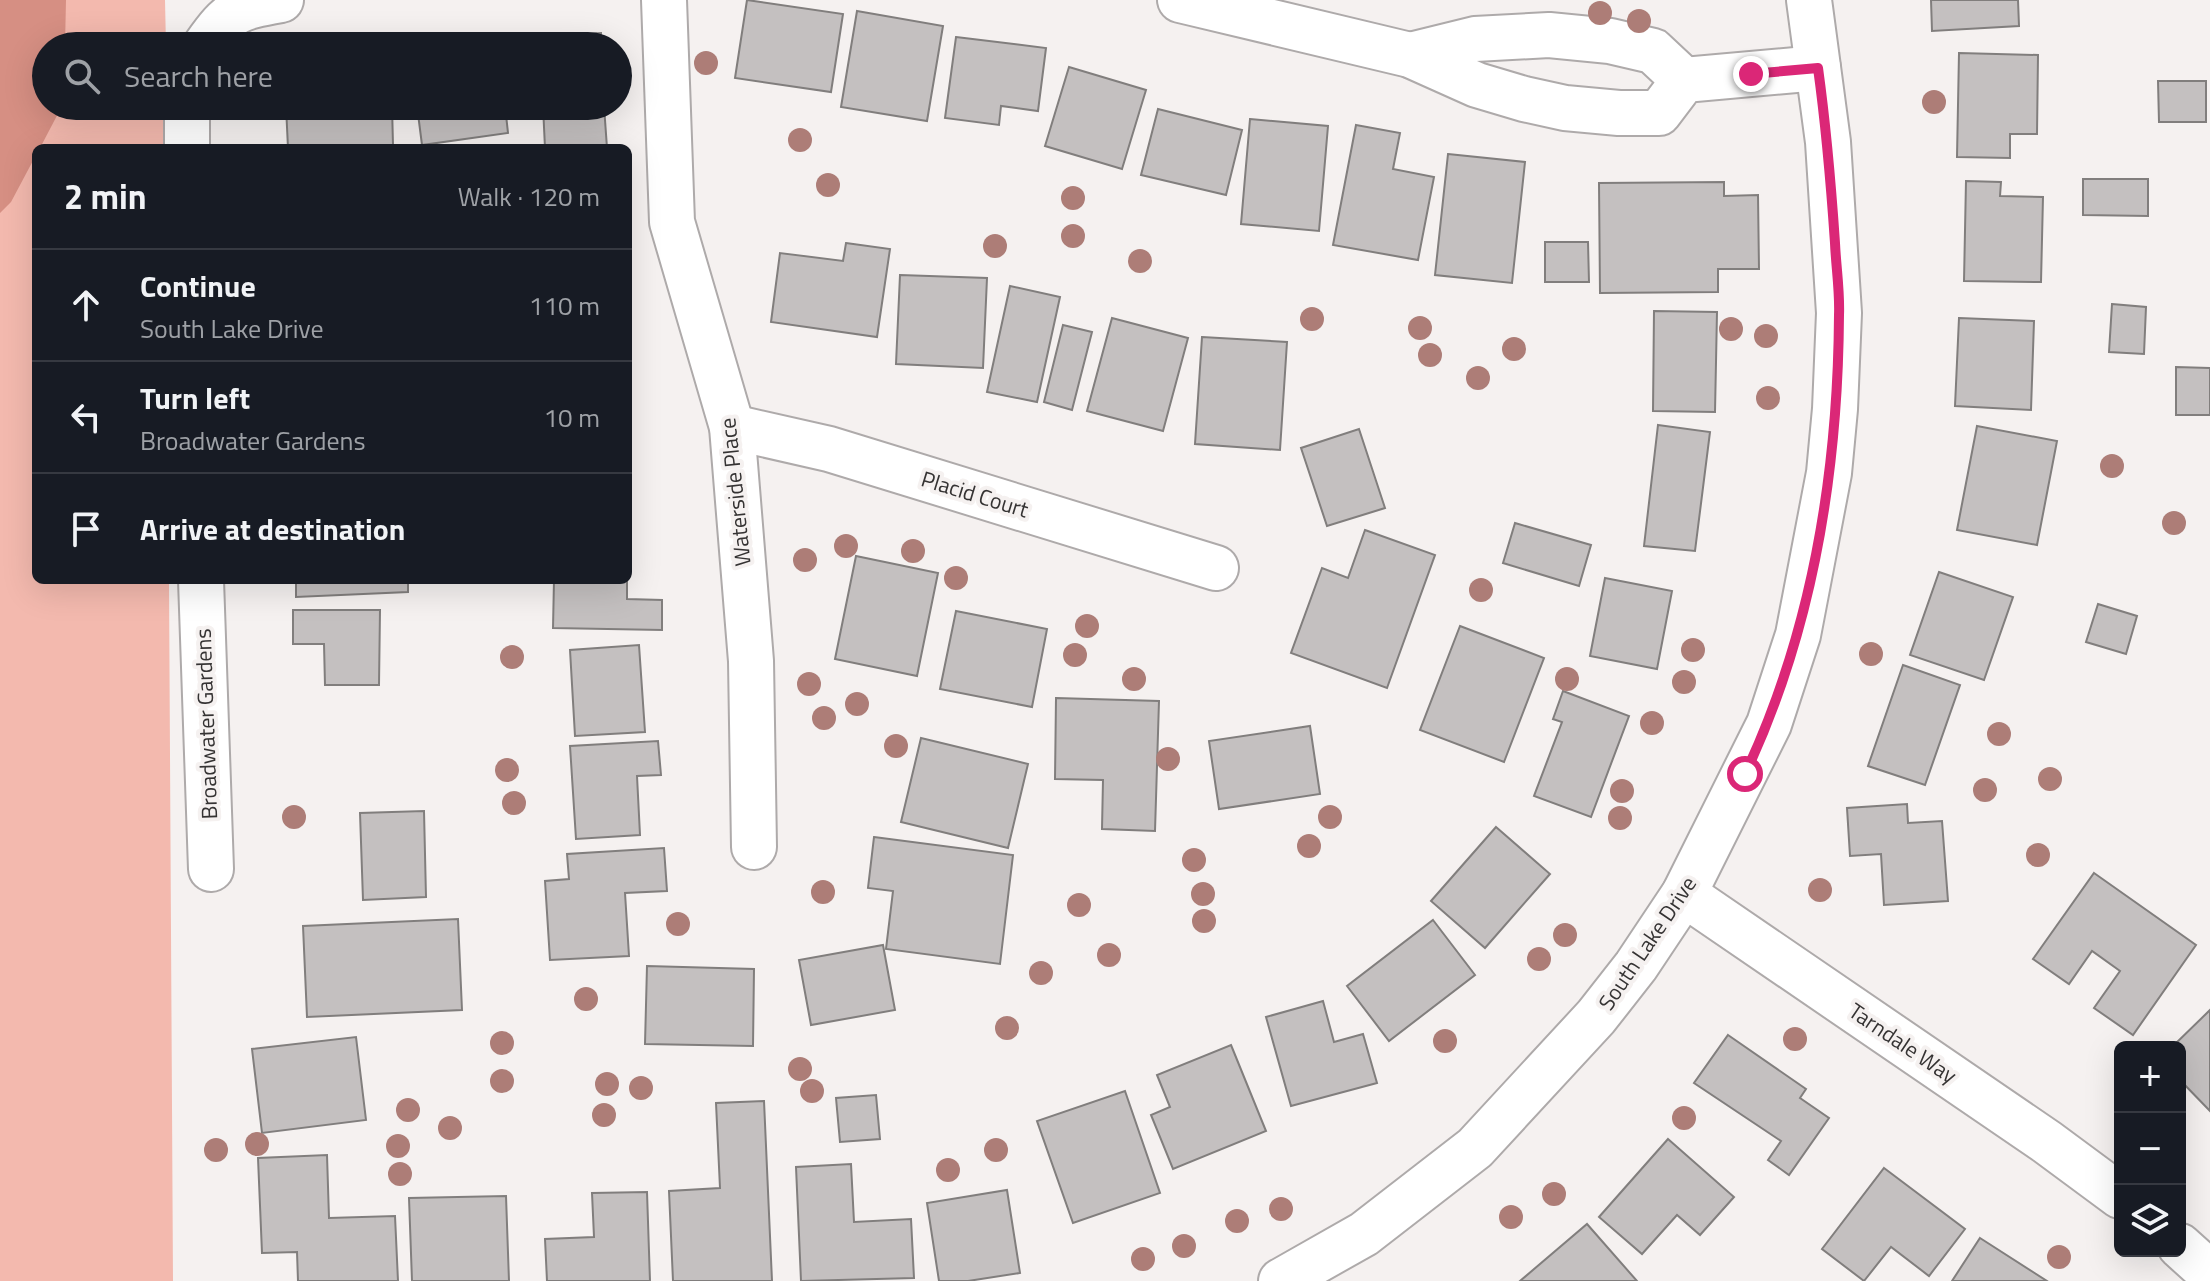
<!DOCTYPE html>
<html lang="en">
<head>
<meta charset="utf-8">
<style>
	:root { --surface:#171b24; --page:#20242c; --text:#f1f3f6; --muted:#9ea1a6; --line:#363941 }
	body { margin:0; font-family:"Titillium Web",sans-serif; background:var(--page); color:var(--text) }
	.controls { position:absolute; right:24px; bottom:24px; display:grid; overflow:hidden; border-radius:12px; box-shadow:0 8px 32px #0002 }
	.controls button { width:72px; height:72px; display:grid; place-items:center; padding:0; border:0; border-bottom:2px solid var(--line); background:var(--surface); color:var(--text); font:40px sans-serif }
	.stop { position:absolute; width:24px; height:24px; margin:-18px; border:6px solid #db2777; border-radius:50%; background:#fff }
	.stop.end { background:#db2777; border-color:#fff; box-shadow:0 2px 8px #0008 }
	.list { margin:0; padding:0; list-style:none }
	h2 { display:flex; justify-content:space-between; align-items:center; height:104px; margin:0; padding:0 32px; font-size:34px }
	h2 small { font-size:26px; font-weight:400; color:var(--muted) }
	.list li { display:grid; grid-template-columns:52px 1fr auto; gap:24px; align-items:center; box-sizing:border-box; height:112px; padding:0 32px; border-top:2px solid var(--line) }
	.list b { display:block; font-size:30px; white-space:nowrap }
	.list p { margin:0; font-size:26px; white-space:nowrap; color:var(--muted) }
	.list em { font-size:26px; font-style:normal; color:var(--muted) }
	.icon { flex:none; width:44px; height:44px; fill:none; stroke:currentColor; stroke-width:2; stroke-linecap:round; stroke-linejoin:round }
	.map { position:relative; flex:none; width:2210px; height:1281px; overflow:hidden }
	.search { position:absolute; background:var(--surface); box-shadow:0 8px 32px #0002; left:32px; top:32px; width:600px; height:88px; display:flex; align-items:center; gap:20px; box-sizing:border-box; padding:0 28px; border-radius:44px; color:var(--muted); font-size:30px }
	.panel { position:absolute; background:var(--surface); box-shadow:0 8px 32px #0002; left:32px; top:144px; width:600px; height:440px; border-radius:12px }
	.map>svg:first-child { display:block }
	.green { fill:#f3b9ae }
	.water { fill:#d68f83 }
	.building { fill:#c4c0c0; stroke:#817e7d; stroke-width:2 }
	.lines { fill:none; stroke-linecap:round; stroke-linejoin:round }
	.minor-casing { stroke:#aeaaaa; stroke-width:48 }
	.minor { stroke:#fff; stroke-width:44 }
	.tree { fill:#ad7d77 }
	.route { stroke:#db2777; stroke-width:10 }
	.labels { text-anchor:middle; stroke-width:8; stroke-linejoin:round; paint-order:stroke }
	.street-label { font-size:22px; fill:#353333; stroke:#f5f1f0 }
</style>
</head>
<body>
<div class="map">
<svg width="2210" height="1281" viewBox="0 0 2210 1281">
	<rect width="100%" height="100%" fill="#f5f1f0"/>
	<path class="green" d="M0,0H165L166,46H46V106H166V148H36V580H169L173,1281H0Z"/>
	<path class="water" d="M0,0H66L65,46H46V106H62L40,148H36V155L11,202L0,213Z"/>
	<g class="building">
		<path d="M747,0L843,14L831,92L735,78Z"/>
		<path d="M1931,0H2018L2019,26L1932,31Z"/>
		<path d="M857,11L943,26L927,121L841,107Z"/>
		<path d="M601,33V46H540V36Z"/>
		<path d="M956,37L1046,48L1038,111L1001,106L999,125L945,118Z"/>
		<path d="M1959,53L2038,55L2037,134H2010V158L1957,157Z"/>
		<path d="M1069,67L1146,90L1122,169L1045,146Z"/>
		<path d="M2158,81H2206V122H2159Z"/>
		<path d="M286,106H392L393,145L288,148Z"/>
		<path d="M417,106H505L508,133L422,145Z"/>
		<path d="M543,106H604L607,148H545Z"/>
		<path d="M1158,109L1242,130L1226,195L1141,175Z"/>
		<path d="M1250,119L1328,126L1319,231L1241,224Z"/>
		<path d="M1356,125L1400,133L1393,169L1434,177L1418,260L1333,245Z"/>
		<path d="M1448,154L1525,162L1512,283L1435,275Z"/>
		<path d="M2083,179H2148V216L2083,215Z"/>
		<path d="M1966,181L2001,182L2000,196L2043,197L2041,282L1964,281Z"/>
		<path d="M1724,182V196L1758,195L1759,269H1718V292L1600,293L1599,183Z"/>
		<path d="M1545,242H1588L1589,282H1545Z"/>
		<path d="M846,243L890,249L877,337L771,322L780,253L843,261Z"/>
		<path d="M900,275L987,278L983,368L896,364Z"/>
		<path d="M1010,286L1060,297L1037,402L987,392Z"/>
		<path d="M2112,304L2146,307L2144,354L2109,352Z"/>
		<path d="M1654,311L1717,312L1715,412L1653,411Z"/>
		<path d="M1112,318L1188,338L1163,431L1087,411Z"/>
		<path d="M1959,318L2034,321L2031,410L1955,406Z"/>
		<path d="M1063,325L1092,332L1072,410L1044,402Z"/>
		<path d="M1202,337L1287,342L1280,450L1195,444Z"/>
		<path d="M2176,367L2210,368V415H2176Z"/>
		<path d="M1658,425L1710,432L1695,551L1644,546Z"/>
		<path d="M1977,426L2057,441L2037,545L1957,530Z"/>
		<path d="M1359,429L1385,508L1327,526L1301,448Z"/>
		<path d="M1515,523L1591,545L1579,586L1503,563Z"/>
		<path d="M1365,530L1435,555L1387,688L1291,653L1322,568L1348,578Z"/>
		<path d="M856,556L938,573L917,676L835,659Z"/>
		<path d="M1939,572L2013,597L1984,680L1910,655Z"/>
		<path d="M1605,578L1672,591L1657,669L1590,656Z"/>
		<path d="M296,580H408V592L296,597Z"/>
		<path d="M554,580H627V599L662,600V630L553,628Z"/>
		<path d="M2098,604L2137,616L2126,654L2086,642Z"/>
		<path d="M293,610H380L379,685H325L324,644H293Z"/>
		<path d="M956,611L1047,629L1032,707L940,689Z"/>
		<path d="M1460,626L1544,658L1504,762L1420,730Z"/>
		<path d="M639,645L645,732L575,736L570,650Z"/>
		<path d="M1903,665L1960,685L1925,785L1868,766Z"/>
		<path d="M1563,691L1629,716L1591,817L1534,796L1562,722L1553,719Z"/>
		<path d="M1056,698L1159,701L1155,831L1102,829L1103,780L1055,779Z"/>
		<path d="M1310,726L1320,794L1219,809L1209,741Z"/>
		<path d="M921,738L1028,764L1008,848L901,822Z"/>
		<path d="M658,741L661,775L637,776L640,835L576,839L570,746Z"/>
		<path d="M1907,804L1908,823L1942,821L1948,901L1884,905L1881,854L1850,856L1847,808Z"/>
		<path d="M424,811L426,897L363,900L360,813Z"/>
		<path d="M1496,827L1550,874L1485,948L1431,901Z"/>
		<path d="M874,837L1013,855L1000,964L886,949L893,891L868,888Z"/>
		<path d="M664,848L667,891L625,893L629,956L550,960L545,881L569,879L567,854Z"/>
		<path d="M2094,873L2196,945L2133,1035L2094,1008L2120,971L2092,951L2069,984L2033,959Z"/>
		<path d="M458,919L462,1010L307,1017L303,926Z"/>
		<path d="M1433,920L1475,975L1389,1041L1347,986Z"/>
		<path d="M883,945L895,1010L811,1025L799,960Z"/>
		<path d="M647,966L754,969L753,1046L645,1044Z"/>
		<path d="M1323,1001L1334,1042L1363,1034L1377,1083L1291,1106L1266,1017Z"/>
		<path d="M2210,1010V1111L2180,1080V1047H2172Z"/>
		<path d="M1728,1035L1806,1089L1800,1098L1829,1118L1789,1175L1768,1160L1781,1141L1694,1083Z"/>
		<path d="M356,1037L366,1120L262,1133L252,1049Z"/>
		<path d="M1231,1045L1266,1131L1173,1169L1151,1115L1170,1107L1157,1075Z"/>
		<path d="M1125,1091L1160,1193L1073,1223L1037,1121Z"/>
		<path d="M876,1095L880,1139L840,1142L836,1098Z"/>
		<path d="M764,1101L772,1281H673L669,1191L720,1188L716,1103Z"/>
		<path d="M1668,1139L1734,1197L1700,1235L1677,1215L1642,1254L1599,1217Z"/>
		<path d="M327,1155L329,1218L395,1216L398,1281H298L297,1252L262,1253L258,1158Z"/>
		<path d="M851,1164L854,1222L911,1219L914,1278L801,1281L796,1167Z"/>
		<path d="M1884,1168L1965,1229L1929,1276L1891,1247L1864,1281L1822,1249Z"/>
		<path d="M1007,1190L1020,1273L968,1281H939L927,1203Z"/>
		<path d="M647,1192L650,1281H547L545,1239L594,1237L592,1193Z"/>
		<path d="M506,1196L509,1281H412L409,1198Z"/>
		<path d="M1587,1224L1637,1281H1520Z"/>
		<path d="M1980,1238L2047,1281H1952Z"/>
	</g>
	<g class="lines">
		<defs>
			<g id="minor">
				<path d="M664,0L672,222L732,427L751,661L754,847"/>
				<path d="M1180,0L1410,55L1477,85L1524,99L1565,108L1619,113H1659L1684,80L1818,68"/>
				<path d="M205,46C231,9 237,8 281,0"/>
				<path d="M1410,55L1475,39L1549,35L1610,41L1653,51L1684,80"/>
				<path d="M187,106V148"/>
				<path d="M732,427L829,449L1216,568"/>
				<path d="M201,580L211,869"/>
				<path d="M1684,894L2047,1142L2120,1196"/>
				<path d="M2180,1246L2210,1273"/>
				<path d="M1281,1281L1364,1234L1475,1148L1596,1017L1636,966L1684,894L1769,724L1798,635L1829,473L1835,409L1839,313L1828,142L1809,0"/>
			</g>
		</defs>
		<use href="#minor" class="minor-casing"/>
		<use href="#minor" class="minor"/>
	</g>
	<g class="tree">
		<circle cx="1600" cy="13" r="12"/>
		<circle cx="1639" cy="21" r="12"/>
		<circle cx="706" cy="63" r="12"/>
		<circle cx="1934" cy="102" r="12"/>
		<circle cx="800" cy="140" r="12"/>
		<circle cx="828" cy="185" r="12"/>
		<circle cx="1073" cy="198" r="12"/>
		<circle cx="1073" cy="236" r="12"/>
		<circle cx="995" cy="246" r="12"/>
		<circle cx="1140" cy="261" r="12"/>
		<circle cx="1312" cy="319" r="12"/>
		<circle cx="1420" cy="328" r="12"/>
		<circle cx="1731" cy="329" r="12"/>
		<circle cx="1766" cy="336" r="12"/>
		<circle cx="1514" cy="349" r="12"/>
		<circle cx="1430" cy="355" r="12"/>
		<circle cx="1478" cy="378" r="12"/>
		<circle cx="1768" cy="398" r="12"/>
		<circle cx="2112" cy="466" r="12"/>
		<circle cx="2174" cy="523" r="12"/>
		<circle cx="846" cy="546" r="12"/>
		<circle cx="913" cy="551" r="12"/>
		<circle cx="805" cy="560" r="12"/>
		<circle cx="956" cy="578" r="12"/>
		<circle cx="1481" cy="590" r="12"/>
		<circle cx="1087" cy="626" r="12"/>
		<circle cx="1693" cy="650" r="12"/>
		<circle cx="1871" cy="654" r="12"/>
		<circle cx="1075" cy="655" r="12"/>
		<circle cx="512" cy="657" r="12"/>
		<circle cx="1134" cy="679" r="12"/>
		<circle cx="1567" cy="679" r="12"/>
		<circle cx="1684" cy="682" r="12"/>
		<circle cx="809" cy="684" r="12"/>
		<circle cx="857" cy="704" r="12"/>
		<circle cx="824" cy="718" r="12"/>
		<circle cx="1652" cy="723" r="12"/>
		<circle cx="1999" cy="734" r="12"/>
		<circle cx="896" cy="746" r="12"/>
		<circle cx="1168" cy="759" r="12"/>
		<circle cx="507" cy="770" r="12"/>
		<circle cx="2050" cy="779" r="12"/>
		<circle cx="1985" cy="790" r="12"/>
		<circle cx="1622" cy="791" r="12"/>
		<circle cx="514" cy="803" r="12"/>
		<circle cx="294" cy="817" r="12"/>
		<circle cx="1330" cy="817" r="12"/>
		<circle cx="1620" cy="818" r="12"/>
		<circle cx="1309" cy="846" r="12"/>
		<circle cx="2038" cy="855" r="12"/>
		<circle cx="1194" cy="860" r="12"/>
		<circle cx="1820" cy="890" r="12"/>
		<circle cx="823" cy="892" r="12"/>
		<circle cx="1203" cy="894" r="12"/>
		<circle cx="1079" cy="905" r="12"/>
		<circle cx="1204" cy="921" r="12"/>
		<circle cx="678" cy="924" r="12"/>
		<circle cx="1565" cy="935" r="12"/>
		<circle cx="1109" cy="955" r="12"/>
		<circle cx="1539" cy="959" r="12"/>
		<circle cx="1041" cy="973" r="12"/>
		<circle cx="586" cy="999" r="12"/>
		<circle cx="1007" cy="1028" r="12"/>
		<circle cx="1795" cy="1039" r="12"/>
		<circle cx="1445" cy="1041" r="12"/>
		<circle cx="502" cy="1043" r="12"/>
		<circle cx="800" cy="1069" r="12"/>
		<circle cx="502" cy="1081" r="12"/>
		<circle cx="607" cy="1084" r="12"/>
		<circle cx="641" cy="1088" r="12"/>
		<circle cx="812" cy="1091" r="12"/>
		<circle cx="408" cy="1110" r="12"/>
		<circle cx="604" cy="1115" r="12"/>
		<circle cx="1684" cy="1118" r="12"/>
		<circle cx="450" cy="1128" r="12"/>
		<circle cx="257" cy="1144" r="12"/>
		<circle cx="398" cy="1146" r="12"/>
		<circle cx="216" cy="1150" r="12"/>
		<circle cx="996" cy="1150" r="12"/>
		<circle cx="948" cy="1170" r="12"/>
		<circle cx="400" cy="1174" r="12"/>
		<circle cx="1554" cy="1194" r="12"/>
		<circle cx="1281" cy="1209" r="12"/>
		<circle cx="1511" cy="1217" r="12"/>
		<circle cx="1237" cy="1221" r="12"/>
		<circle cx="1184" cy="1246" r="12"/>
		<circle cx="2059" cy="1257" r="12"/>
		<circle cx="1143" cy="1259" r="12"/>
	</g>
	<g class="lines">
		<path class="route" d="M1745,774C1812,632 1838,471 1839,315C1840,291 1836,267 1835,243C1831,184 1826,126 1818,68L1751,74"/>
	</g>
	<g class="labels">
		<g class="street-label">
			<text transform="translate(735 492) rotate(-96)" y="8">Waterside Place</text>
			<text transform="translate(975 494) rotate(17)" y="8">Placid Court</text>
			<text transform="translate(206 724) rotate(-92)" y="8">Broadwater Gardens</text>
			<text transform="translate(1647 943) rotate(-56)" y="8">South Lake Drive</text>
			<text transform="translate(1903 1043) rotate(34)" y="8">Tarndale Way</text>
		</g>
	</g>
</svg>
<div class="controls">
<button>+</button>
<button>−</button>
<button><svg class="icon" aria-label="layers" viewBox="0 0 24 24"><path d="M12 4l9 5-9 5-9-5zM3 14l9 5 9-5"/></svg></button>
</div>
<div class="stop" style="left:1745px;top:774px"></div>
<div class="stop end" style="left:1751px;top:74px"></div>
<div class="search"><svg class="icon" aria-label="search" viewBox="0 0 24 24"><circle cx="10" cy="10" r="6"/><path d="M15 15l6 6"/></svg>Search here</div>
<section class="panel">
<h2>2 min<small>Walk · 120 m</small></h2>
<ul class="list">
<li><svg class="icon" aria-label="ahead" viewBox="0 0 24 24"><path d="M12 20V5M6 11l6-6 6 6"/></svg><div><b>Continue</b><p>South Lake Drive</p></div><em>110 m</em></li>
<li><svg class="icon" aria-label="left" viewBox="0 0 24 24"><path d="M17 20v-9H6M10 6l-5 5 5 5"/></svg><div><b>Turn left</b><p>Broadwater Gardens</p></div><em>10 m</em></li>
<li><svg class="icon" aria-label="arrive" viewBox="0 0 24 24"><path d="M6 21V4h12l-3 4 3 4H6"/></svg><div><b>Arrive at destination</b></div></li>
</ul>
</section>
</div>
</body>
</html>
